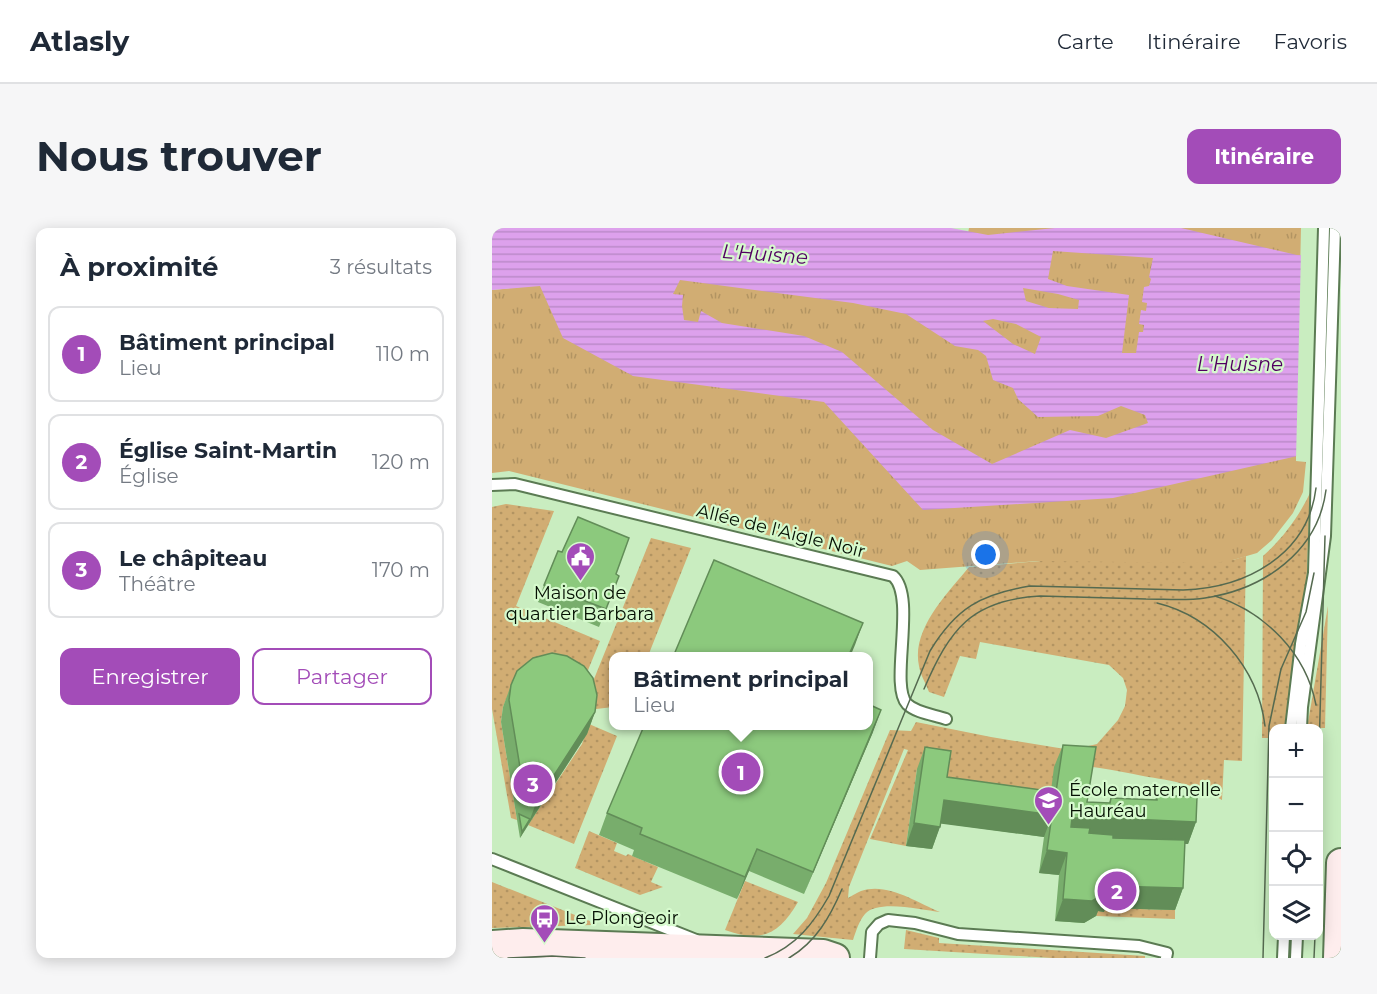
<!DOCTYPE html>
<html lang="fr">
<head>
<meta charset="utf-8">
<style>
	:root { --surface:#fff; --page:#f6f6f7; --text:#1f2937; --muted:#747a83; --line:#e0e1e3; --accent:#a34cb8 }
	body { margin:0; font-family:Montserrat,sans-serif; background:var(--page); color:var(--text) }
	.controls { position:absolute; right:18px; bottom:18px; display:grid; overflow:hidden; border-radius:12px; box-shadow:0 3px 15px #0003 }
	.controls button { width:54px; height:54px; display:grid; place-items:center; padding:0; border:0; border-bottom:2px solid var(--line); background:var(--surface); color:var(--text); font:30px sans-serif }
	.you { position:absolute; left:494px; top:327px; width:21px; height:21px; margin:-15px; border:4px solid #fff; border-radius:50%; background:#1a73e8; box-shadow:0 0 0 9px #1a73e833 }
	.badge { display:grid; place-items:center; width:39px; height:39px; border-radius:50%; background:var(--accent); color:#fff; font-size:20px; font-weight:700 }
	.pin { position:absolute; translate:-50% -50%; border:3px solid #fff; box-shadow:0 2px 6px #0006 }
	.popup { position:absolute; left:117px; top:424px; width:264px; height:78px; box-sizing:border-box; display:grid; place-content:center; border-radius:12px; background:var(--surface); filter:drop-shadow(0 2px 4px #0005); font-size:20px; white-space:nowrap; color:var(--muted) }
	.popup b { font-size:22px; color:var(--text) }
	.popup::after { content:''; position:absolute; left:50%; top:100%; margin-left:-12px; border:12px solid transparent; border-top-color:var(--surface) }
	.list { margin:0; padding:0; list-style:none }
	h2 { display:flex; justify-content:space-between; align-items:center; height:78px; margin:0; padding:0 24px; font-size:26px }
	h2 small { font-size:20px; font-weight:400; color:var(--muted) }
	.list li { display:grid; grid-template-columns:39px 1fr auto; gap:18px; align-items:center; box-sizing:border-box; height:96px; margin:0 12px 12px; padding:0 12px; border:2px solid var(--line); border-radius:12px }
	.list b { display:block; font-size:22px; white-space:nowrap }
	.list p { margin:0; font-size:20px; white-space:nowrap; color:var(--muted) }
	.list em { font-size:20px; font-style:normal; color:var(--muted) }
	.actions { display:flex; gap:12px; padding:18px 24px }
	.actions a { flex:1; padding:14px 0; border:2px solid var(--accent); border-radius:12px; text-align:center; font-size:21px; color:var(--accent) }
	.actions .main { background:var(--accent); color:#fff }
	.icon { flex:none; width:33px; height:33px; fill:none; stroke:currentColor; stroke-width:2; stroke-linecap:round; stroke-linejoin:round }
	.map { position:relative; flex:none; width:849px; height:730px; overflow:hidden; border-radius:12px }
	header { display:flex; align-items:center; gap:36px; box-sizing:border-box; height:84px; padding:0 30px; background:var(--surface); border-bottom:2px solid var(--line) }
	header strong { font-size:28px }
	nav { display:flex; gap:33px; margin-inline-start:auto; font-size:21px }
	.intro { display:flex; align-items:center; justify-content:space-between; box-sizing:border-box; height:144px; padding:0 36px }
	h1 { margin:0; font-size:42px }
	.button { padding:15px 27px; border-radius:12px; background:var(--accent); color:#fff; font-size:21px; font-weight:700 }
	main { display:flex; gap:36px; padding:0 36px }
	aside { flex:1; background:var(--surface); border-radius:12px; box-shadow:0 3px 15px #0003 }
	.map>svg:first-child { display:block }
	.grass { fill:url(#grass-dots) }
	.park { fill:url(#park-tufts) }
	.water { fill:url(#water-rules); fill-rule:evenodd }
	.pier { fill:#c9edc0 }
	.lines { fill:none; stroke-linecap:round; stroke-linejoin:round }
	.lane-casing { stroke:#5b7b53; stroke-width:14 }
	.secondary-casing { stroke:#5b7b53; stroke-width:32 }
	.lane { stroke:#fff; stroke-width:10 }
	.secondary { stroke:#feeded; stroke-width:28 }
	.tram { stroke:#556a50; stroke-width:1.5 }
	.wall { fill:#78ad6c }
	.shaded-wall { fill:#628d58 }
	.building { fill:#8cc97d; stroke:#628d58; stroke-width:1.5 }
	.labels { text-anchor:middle; stroke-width:4.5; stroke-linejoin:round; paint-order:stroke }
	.street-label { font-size:18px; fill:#051003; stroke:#d6facd }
	.poi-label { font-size:18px; fill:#051003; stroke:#d6facd; text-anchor:start }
	.water-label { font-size:20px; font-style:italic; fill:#510061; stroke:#d6facd }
</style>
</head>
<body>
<header>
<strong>Atlasly</strong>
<nav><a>Carte</a><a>Itinéraire</a><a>Favoris</a></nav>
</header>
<div class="intro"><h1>Nous trouver</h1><a class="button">Itinéraire</a></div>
<main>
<aside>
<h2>À proximité<small>3 résultats</small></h2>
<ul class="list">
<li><span class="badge">1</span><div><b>Bâtiment principal</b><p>Lieu</p></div><em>110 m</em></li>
<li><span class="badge">2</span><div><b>Église Saint-Martin</b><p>Église</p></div><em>120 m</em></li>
<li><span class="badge">3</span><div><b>Le châpiteau</b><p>Théâtre</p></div><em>170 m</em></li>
</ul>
<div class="actions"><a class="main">Enregistrer</a><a>Partager</a></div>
</aside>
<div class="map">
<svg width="849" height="730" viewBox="0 0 849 730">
	<defs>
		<pattern id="grass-dots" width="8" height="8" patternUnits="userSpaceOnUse" patternTransform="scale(1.5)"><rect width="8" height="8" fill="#d1ad73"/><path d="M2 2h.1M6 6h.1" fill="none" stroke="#b29462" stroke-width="1.8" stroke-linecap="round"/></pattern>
		<pattern id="park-tufts" width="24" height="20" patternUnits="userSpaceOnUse" patternTransform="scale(1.5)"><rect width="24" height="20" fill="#d1ad73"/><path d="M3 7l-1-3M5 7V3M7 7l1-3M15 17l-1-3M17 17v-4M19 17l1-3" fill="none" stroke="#b29462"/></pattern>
		<pattern id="water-rules" width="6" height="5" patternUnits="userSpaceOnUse" patternTransform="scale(1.5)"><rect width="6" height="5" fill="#dda1ec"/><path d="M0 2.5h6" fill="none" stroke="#bc8ac9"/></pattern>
	</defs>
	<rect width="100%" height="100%" fill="#c9edc0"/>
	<g class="grass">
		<path d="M818,265L814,367L792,500H782L780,523V510H770L771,328C791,310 806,290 818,265Z"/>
		<path d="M14,276L62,283L24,378L108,413L94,447L102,451L159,310L199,320L156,428H122L121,479L96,482L15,469L11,479L9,494L25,592L19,590L0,481V279Z"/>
		<path d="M754,328L750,533L732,532L730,572C705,556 680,553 651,548C622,542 594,537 564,535L556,586L425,541L414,618L378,611L416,522L412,521L357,659L356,670C360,668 364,665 369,663C395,654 424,674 448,684C430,682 386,671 373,686C367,693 364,703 361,712L301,706L315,690L334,655L398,502L419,503L424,494L499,509L579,522L605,516L626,492L633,478L635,462L631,450L617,437L488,414L484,431L468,428L452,469L437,464C434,456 428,446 427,438C419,401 456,365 477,339L549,333L741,332Z"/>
		<path d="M836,378L833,500H815Z"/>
		<path d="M97,496L125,508L82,616L36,597L90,516Z"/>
		<path d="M97,603L125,615L122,623L134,628L136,626L166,639L159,654L171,659L148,667L83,640Z"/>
		<path d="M253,653L306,674C287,707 269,715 233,702Z"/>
		<path d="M0,654L98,693L99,697L0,700Z"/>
		<path d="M612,680L683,682V691L604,688L605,683Z"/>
		<path d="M414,702L447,710V715L653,728V730H560L412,721Z"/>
	</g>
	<path class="park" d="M477,0H809L804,233L814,234L811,264L801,285L780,312L765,325L741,332L723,335L546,333L428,342L415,333L400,338L17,243L0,245V62L48,57L217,19L465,64Z"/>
	<path class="water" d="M0,0H459L496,7L563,0H689L805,27L849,29L829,210L814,226L621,270L431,282L332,174L141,148L71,110L48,58L0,62ZM561,23L661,30L657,49L659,51L657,58L652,59L650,74L655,75L654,83L649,82L647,96L652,97L651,104H647L644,125H630L637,67L575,58L556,51ZM188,52L361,75L414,86L463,118L486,122L494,128L501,152L521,160L526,171L546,189L606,188L629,178L653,187L656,195L614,210L578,202L500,236L441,202L350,124L312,108L230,95L209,83L206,94L192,92L190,78L191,67L181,66ZM531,60L566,66L587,72L586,81L557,80L534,73ZM501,91L524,96L549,109L543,126L521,116L491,93Z"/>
	<path class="pier" d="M809,24L849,26V214L830,213L816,228L804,231Z"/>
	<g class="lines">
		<defs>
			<g id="lane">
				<path d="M0,257L23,256L401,348C425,369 397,457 415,476C424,485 443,487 454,491"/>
				<path d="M799,500L809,416L822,345L832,0"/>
				<path d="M809,500L810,479L833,308L843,0"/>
				<path d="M0,631L204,712"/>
				<path d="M378,730L380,704L387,696L396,692L423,695L466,706L647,718L675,725L674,730"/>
				<path d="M791,730L792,708"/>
				<path d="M804,730L805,708"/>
			</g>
			<g id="secondary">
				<path d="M0,717L31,715L331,726L343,730"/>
				<path d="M846,730L849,635"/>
			</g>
		</defs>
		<use href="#lane" class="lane-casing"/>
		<use href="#secondary" class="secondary-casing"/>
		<use href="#lane" class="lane"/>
		<use href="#secondary" class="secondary"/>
		<g class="tram">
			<path d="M723,368C773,384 814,425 824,477"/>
			<path d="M665,375C722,389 766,440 773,498"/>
			<path d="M432,461C458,401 479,372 548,368C583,369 619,370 654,371C674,371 694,373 713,370C772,361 826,324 834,262"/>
			<path d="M826,559L833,308"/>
			<path d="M16,730L60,728L93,730"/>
			<path d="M273,730C304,718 321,696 337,668L438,423C464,380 489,366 538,358L691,362C754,360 816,327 824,260"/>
			<path d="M297,730C324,714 338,689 350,661"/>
			<path d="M771,730L777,498L789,441L814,384L822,345"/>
			<path d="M822,730L823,708"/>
		</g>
	</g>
	<g class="wall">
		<path d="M70,324L127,348L107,399L46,374L52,357Z"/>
		<path d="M19,457L103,484L95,506L28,610L9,494L11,479Z"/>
		<path d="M381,504L312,666L257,643L245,671L140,628L142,622L107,607L115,585Z"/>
		<path d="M571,517L595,574L617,575L619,570L663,572L665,567L704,594L696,616H693L691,660L683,682L613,680L612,684L606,683L604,688L592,695L563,693L567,647L547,645L552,609L449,595L440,621L414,618L425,541L433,519L455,549L559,563L562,539Z"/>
	</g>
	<g class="shaded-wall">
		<path d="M371,395L363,417L358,429H356Z"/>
		<path d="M389,482L381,504L312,666L321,644Z"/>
		<path d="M103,484L95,506L36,597L44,575Z"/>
		<path d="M452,572L560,587L552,609L444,595Z"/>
		<path d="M593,589L704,594L696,616L585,611L572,612L580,590Z"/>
		<path d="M38,591L36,597L28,610L30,604Z"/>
		<path d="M422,595L448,599L440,621L414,618Z"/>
		<path d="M265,621L257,643L245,671L253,649Z"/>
		<path d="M555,622L575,625L567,647L547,645Z"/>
		<path d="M620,658L691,660L683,682L613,680L612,684L606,683L604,688L592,695L563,693L571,671L613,661Z"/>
	</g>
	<g class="building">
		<path d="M86,289L137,310L124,346L127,348L114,381L52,357L66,323L70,324Z"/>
		<path d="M222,332L371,395L356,429H181Z"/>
		<path d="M60,425L75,428L92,438L101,450L105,467L103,484L44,575L33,570L17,472L19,457L25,443L41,430Z"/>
		<path d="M376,476L389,482L321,644L265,621L253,649L148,606L150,600L115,585L152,498H376Z"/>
		<path d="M571,517L604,519L595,574L618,575L619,570L665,572V567L705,569L704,594L593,589V590H580L579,599L598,600L597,605L621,607V610L693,612L691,660L620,658V662L613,661L612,666L600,673L571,671L575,625L555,622L560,587L452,572L448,599L422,595L433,519L459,523L455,549L564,564Z"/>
		<path d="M27,586L38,591L30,604Z"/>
	</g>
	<defs>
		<symbol id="civic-pin" viewBox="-11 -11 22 30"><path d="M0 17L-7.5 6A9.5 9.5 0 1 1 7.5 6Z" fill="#a34cb8" stroke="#d6facd"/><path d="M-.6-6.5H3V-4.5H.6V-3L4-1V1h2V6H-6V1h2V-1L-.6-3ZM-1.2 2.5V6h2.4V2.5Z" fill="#fff"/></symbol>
		<symbol id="school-pin" viewBox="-11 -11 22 30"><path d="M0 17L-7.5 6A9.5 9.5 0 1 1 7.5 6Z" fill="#a34cb8" stroke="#d6facd"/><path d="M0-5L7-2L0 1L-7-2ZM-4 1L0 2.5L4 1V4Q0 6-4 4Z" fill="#fff"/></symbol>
		<symbol id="bus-pin" viewBox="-11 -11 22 30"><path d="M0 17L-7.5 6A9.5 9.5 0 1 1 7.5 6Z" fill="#a34cb8" stroke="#d6facd"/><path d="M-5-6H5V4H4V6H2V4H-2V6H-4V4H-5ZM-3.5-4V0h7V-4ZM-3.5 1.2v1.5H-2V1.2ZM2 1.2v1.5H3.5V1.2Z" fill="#fff"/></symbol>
	</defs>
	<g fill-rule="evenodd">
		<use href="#civic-pin" x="72" y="312" width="33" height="45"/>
		<use href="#school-pin" x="540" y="556" width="33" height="45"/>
		<use href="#bus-pin" x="36" y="674" width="33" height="45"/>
	</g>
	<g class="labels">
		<g class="street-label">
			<text transform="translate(289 303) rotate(14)" y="6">Allée de l'Aigle Noir</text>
		</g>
		<g class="poi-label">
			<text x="88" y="371" text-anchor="middle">Maison de<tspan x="88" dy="21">quartier Barbara</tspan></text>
			<text x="577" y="568">École maternelle<tspan x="577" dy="21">Hauréau</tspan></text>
			<text x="73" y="696">Le Plongeoir</text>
		</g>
		<g class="water-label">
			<text transform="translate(273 26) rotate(4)" y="7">L'Huisne</text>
			<text x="748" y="143">L'Huisne</text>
		</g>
	</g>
</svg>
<div class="controls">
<button>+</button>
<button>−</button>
<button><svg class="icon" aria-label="locate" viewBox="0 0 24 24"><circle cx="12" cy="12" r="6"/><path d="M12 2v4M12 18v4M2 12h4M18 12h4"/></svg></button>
<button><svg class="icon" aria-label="layers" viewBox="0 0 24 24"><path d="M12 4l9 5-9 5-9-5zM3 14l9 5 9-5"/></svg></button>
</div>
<div class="you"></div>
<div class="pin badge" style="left:249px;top:544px">1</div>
<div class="popup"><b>Bâtiment principal</b>Lieu</div>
<div class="pin badge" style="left:625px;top:663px">2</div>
<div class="pin badge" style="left:41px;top:556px">3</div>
</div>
</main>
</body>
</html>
